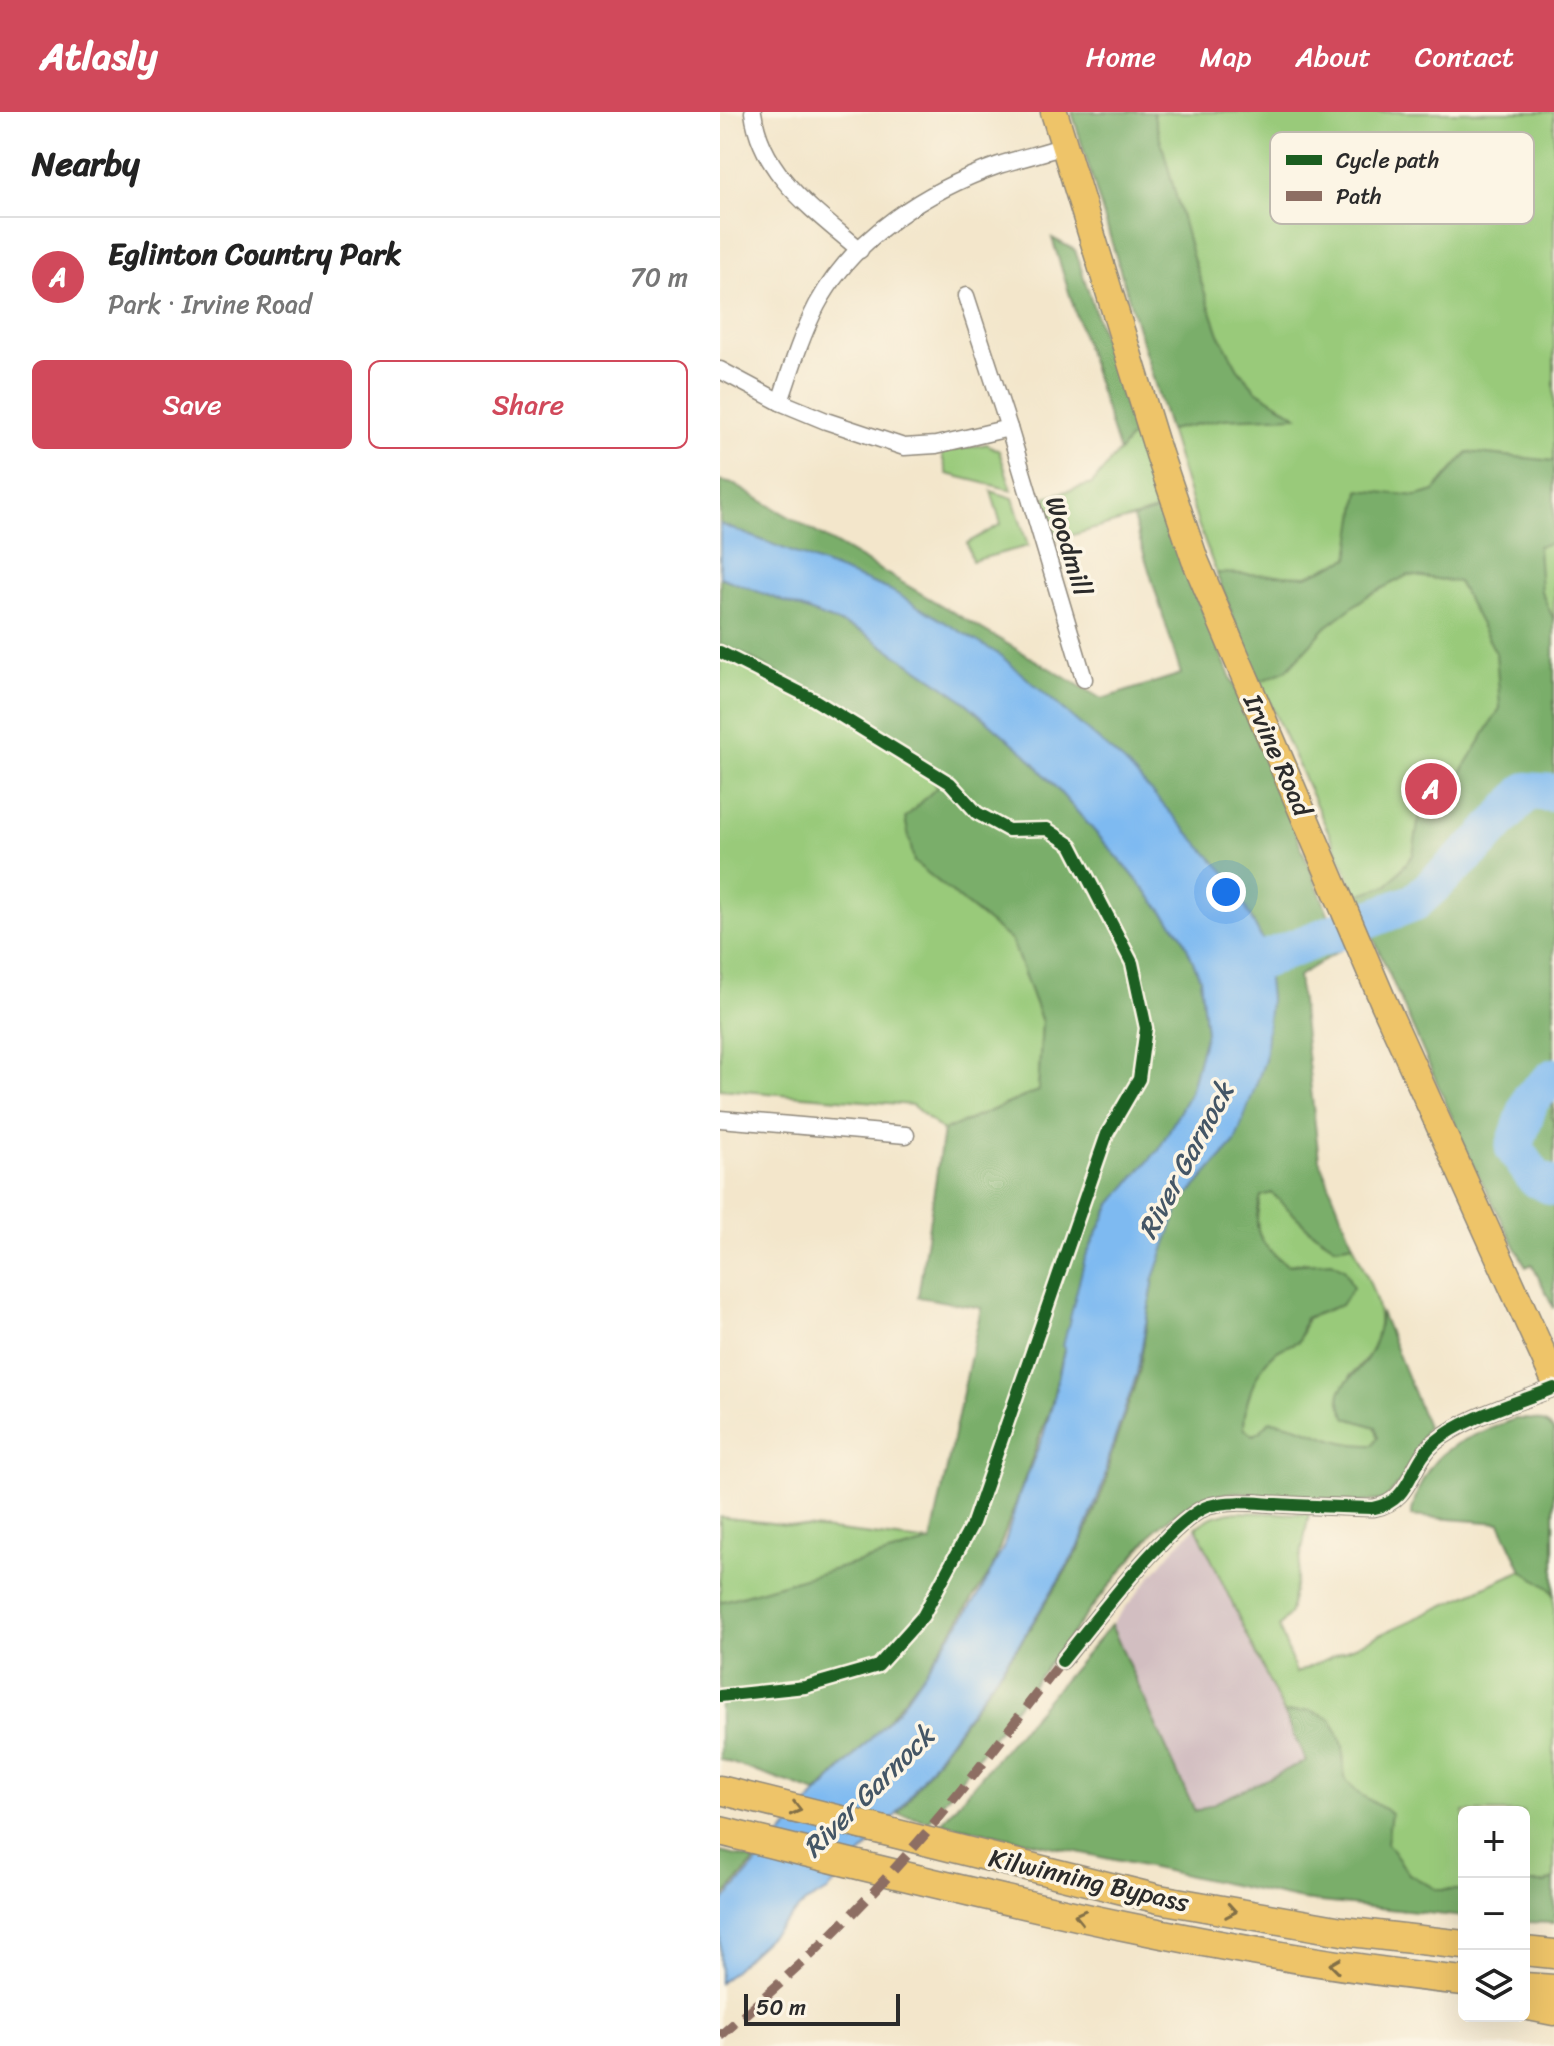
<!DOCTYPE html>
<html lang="en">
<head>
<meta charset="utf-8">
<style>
	:root { --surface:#fff; --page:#f2f2f2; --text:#222; --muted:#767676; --line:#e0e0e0; --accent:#d1495b }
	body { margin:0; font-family:Sriracha,sans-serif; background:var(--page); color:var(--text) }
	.controls { position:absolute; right:24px; bottom:24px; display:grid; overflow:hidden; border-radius:12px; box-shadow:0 8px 32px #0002 }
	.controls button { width:72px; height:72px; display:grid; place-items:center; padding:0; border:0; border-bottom:2px solid var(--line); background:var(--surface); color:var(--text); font:40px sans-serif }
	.scale { position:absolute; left:24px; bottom:20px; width:156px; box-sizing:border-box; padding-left:8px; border:4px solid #2b2b2b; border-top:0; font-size:22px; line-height:28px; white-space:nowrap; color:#2b2b2b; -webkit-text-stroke:6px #fcf5e5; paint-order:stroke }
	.you { position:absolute; left:506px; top:780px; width:28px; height:28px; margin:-20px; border:6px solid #fff; border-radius:50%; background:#1a73e8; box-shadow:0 0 0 12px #1a73e833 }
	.badge { display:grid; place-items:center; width:52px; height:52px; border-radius:50%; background:var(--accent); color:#fff; font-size:26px; font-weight:700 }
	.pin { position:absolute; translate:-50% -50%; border:4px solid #fff; box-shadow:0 2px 8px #0006 }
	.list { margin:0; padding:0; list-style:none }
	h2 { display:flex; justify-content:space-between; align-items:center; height:104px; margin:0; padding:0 32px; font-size:34px }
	h2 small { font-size:26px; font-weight:400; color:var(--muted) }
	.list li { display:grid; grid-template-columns:52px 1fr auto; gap:24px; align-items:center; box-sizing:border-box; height:120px; padding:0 32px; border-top:2px solid var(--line) }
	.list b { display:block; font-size:30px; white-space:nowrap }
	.list p { margin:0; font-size:26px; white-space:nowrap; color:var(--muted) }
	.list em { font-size:26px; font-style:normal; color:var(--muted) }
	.actions { display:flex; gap:16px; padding:24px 32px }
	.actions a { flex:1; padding:18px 0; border:2px solid var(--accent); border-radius:12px; text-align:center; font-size:28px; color:var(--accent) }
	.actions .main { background:var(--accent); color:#fff }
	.icon { flex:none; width:44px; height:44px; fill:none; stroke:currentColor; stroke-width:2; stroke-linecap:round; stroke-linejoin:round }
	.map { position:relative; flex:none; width:834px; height:1934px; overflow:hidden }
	header { display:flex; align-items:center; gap:48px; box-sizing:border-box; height:112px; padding:0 40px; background:var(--accent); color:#fff }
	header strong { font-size:38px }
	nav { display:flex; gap:44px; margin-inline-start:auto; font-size:28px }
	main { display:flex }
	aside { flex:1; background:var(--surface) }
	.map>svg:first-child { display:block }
	.industrial { fill:#d2bec1 }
	.green { fill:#99ca7a; stroke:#627a52; stroke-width:2 }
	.forest { fill:#7aae6a; stroke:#526c4a; stroke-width:2 }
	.water { fill:#7ebaf1; stroke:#54728e; stroke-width:2 }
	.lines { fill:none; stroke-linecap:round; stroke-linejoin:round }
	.river { stroke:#7ebaf1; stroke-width:38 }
	.minor-casing { stroke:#8f887b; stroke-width:19 }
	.primary-casing { stroke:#8f887b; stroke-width:29 }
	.trunk-casing { stroke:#8f887b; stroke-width:31 }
	.minor { stroke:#fff; stroke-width:16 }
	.primary { stroke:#eec469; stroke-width:26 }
	.trunk { stroke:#eec469; stroke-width:28 }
	.quiet { stroke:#8d6e63; stroke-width:10; stroke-dasharray:20 10; stroke-linecap:butt }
	.cycleway-casing { stroke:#fcf5e5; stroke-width:17 }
	.cycleway { stroke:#1b5e20; stroke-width:12 }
	.oneway { stroke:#837047 }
	.labels { text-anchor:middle; stroke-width:7; stroke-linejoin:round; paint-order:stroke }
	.street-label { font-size:26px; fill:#2b2b2b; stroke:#fcf5e5 }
	.water-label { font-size:28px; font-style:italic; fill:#445666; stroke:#fcf5e5 }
	.key { fill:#fcf5e5; stroke:#bdb8ad; stroke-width:2 }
	.key-label { font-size:22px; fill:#2b2b2b }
</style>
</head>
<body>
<header>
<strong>Atlasly</strong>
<nav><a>Home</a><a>Map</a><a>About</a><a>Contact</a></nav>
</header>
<main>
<aside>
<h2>Nearby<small></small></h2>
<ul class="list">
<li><span class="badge">A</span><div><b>Eglinton Country Park</b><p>Park · Irvine Road</p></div><em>70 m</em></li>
</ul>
<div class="actions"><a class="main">Save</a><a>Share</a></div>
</aside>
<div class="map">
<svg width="834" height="1934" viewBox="0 0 834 1934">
	<rect width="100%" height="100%" fill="#fcf5e5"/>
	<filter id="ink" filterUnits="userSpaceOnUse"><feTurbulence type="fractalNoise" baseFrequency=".0125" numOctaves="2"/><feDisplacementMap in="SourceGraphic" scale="16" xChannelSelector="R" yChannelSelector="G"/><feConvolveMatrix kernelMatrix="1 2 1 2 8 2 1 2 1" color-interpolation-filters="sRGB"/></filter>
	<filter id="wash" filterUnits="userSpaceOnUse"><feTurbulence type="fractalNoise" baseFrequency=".006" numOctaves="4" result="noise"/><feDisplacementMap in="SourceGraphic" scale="32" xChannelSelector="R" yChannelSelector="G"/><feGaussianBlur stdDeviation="1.8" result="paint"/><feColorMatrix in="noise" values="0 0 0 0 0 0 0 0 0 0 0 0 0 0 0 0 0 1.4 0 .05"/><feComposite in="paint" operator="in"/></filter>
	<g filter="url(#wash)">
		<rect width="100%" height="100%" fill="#f3e6cb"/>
		<path class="industrial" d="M476,1415L587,1649L475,1700L391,1513L452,1439Z"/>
		<g class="green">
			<path d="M352,0H834V1196L812,1152L806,1155L523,532L478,412Z"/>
			<path d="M414,321L440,398L335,428L322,386L372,372Z"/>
			<path d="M267,332L279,339L292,378L227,362L221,340Z"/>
			<path d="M271,379L293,386L308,434L252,449L247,431L281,412Z"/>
			<path d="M0,533L20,540L199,641L217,675L194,750L292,829L322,910L318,979L223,1019L192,993L0,977Z"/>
			<path d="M552,1080L590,1118L616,1135L633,1132C654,1183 681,1219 630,1264L627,1306L656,1315L658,1325L653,1334C612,1335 590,1313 550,1309L540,1320L533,1323L524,1316C524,1293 535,1253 556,1240C563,1235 572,1232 579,1229L587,1206L621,1193L588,1150L567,1153C539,1132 531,1119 541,1084Z"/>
			<path d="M510,1400L589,1402L570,1501L559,1515L576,1561L802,1458L830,1477L834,1483V1767L826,1771H804V1700H744V1778H717L689,1762L666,1731L670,1701L638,1681L624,1666L623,1633L590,1598L564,1601L476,1415L492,1405Z"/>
			<path d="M0,1405L211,1430L0,1490Z"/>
		</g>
		<g class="forest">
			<path d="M352,0H433L473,146L499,222L518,257L536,278L577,304L503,307L449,318Z"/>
			<path d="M332,126L355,138L414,321L399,340Z"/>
			<path d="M748,340L834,349V431L818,434L821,479L834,508V984L831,1005L834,1010V1196L812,1152L806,1155L753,1053L635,784L668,773L693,743L698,711L710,674L741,661L780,596L776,541L738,470L688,463L647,484L606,515L567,558L539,570L496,461L587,464L629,446L639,378L697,384L714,379Z"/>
			<path d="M0,369L13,372L382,587L461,562L413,406L440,398C501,544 565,689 622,837L578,864L599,1047L633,1132L616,1135L590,1118L552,1081L541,1084C531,1119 539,1132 567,1153L612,1150L625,1158L633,1176L621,1193L585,1206L579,1229C570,1233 557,1237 551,1244C534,1262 524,1292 524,1316L533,1323L540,1320L550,1309C590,1313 612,1335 653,1333L658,1325L656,1315L627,1306C607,1275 631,1271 646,1248C656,1233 659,1217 661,1200L707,1314L682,1368L664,1388L631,1391L514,1380L484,1386L460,1398L436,1417L369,1499L209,1709L178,1702L302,1529L359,1438L386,1370L390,1346L419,1261L434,1166L460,1092L515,1030L550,887L544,831L510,766L170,478L0,412Z"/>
			<path d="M0,465L141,519L237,583L307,643L408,757L462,823L480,866L486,920L470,981L439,1037L391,1092L365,1146L331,1294L271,1459L202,1564L162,1615L97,1681L0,1647V1490L211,1430L261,1196L198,1185L223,1019L318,979L322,910L292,829L194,750L185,706L217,675L199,641L20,540L0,533Z"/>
			<path d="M795,1307C810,1307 825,1306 834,1319V1483L830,1477L802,1458L780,1411L691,1404C704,1337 737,1330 795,1307Z"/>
			<path d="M391,1513L475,1700L586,1649L564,1601L590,1598L611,1607L623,1633L624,1666L638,1681L671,1701L667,1731L689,1762L717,1778H744V1805L582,1788L221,1711Z"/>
			<path d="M0,1740L36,1748L0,1789Z"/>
			<path d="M834,1767V1811L804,1810V1771H825Z"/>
		</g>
		<path class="water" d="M0,412L170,478L280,543L405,651L510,766L544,831L550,887L545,948L515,1030L460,1092L434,1166L417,1261L388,1346L384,1369L358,1436L302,1527L173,1707L108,1779L85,1791L0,1871V1793L93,1687L178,1598L259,1483L284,1434L299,1384L323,1324L332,1294L345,1235L343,1234L365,1146L391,1092L439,1037L470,981L486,920L480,866L462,823L408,757L307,643L237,583L141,519L0,465Z"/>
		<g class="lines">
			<g class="river">
				<path d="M511,860L695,790L762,729L807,679L834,681"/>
				<path d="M834,965L811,986L794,1036L815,1066L834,1075"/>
			</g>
		</g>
	</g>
	<g filter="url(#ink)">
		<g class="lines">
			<defs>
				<g id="minor">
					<path d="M33,0C41,63 95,99 140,138"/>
					<path d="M246,184L289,316L364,567"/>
					<path d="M0,258L60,290L106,309L184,335L216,333L289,316"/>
					<path d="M60,290C71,257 81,224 97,193C134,124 208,78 279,53C301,46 323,41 344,34"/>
					<path d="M0,1007L186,1023"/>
					<path d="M342,1549C372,1513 450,1407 489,1394C510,1388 535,1391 556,1392C589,1394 622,1395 654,1396C692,1389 689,1352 715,1330C745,1305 797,1291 834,1276"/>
				</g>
				<path id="primary" d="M334,0L439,342L475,448L663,889L834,1267"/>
				<g id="trunk">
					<path d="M0,1678L439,1787L622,1819L744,1833"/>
					<path d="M0,1719C245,1779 492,1843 744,1869"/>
					<path d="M804,1839L834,1842"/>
					<path d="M804,1875L834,1877"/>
					<path d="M804,1893L834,1899"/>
				</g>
			</defs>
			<use href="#minor" class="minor-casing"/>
			<use href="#primary" class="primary-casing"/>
			<use href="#trunk" class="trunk-casing"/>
			<use href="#minor" class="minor"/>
			<use href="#primary" class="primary"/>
			<use href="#trunk" class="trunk"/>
			<path class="quiet" d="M0,1924C47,1883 93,1843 135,1799C211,1722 276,1634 342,1549"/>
			<defs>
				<g id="cycleway">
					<path d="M0,540L93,587L230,671L257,701L288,718L327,717L351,733L412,851L426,916L419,967L387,1022L253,1411L203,1504L158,1554L85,1575L0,1584"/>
					<path d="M342,1549C372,1513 450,1407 489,1394C510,1388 535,1391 556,1392C589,1394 622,1395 654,1396C692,1389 689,1352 715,1330C745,1305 797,1291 834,1276"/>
				</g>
			</defs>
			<use href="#cycleway" class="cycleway-casing"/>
			<use href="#cycleway" class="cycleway"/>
		</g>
		<defs><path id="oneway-chevron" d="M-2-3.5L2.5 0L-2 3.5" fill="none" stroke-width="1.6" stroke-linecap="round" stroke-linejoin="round" transform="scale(2)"/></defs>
		<g class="oneway">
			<use href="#oneway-chevron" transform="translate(76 1697) rotate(14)"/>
			<use href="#oneway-chevron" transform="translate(511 1799) rotate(10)"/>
			<use href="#oneway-chevron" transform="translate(360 1804) rotate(-167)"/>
			<use href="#oneway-chevron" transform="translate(615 1853) rotate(-172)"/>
		</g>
	</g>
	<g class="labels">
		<g class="street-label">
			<text transform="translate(349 434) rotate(73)" y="9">Woodmill</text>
			<text transform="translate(558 643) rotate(66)" y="9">Irvine Road</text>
			<text transform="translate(369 1768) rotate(13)" y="9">Kilwinning Bypass</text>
		</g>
		<g class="water-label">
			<text transform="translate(465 1048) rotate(-62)" y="10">River Garnock</text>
			<text transform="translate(148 1679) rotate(-45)" y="10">River Garnock</text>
		</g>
	</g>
	<rect x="550" y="20" width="264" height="92" rx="12" class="key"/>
	<rect x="566" y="43" width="36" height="10" fill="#1b5e20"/>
	<rect x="566" y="79" width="36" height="10" fill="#8d6e63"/>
	<g class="key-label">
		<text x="616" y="56">Cycle path</text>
		<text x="616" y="92">Path</text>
	</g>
</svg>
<div class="controls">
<button>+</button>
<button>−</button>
<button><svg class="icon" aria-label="layers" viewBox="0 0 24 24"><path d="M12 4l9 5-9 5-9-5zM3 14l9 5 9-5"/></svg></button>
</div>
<div class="scale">50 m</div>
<div class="you"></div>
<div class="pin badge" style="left:711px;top:677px">A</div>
</div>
</main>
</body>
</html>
